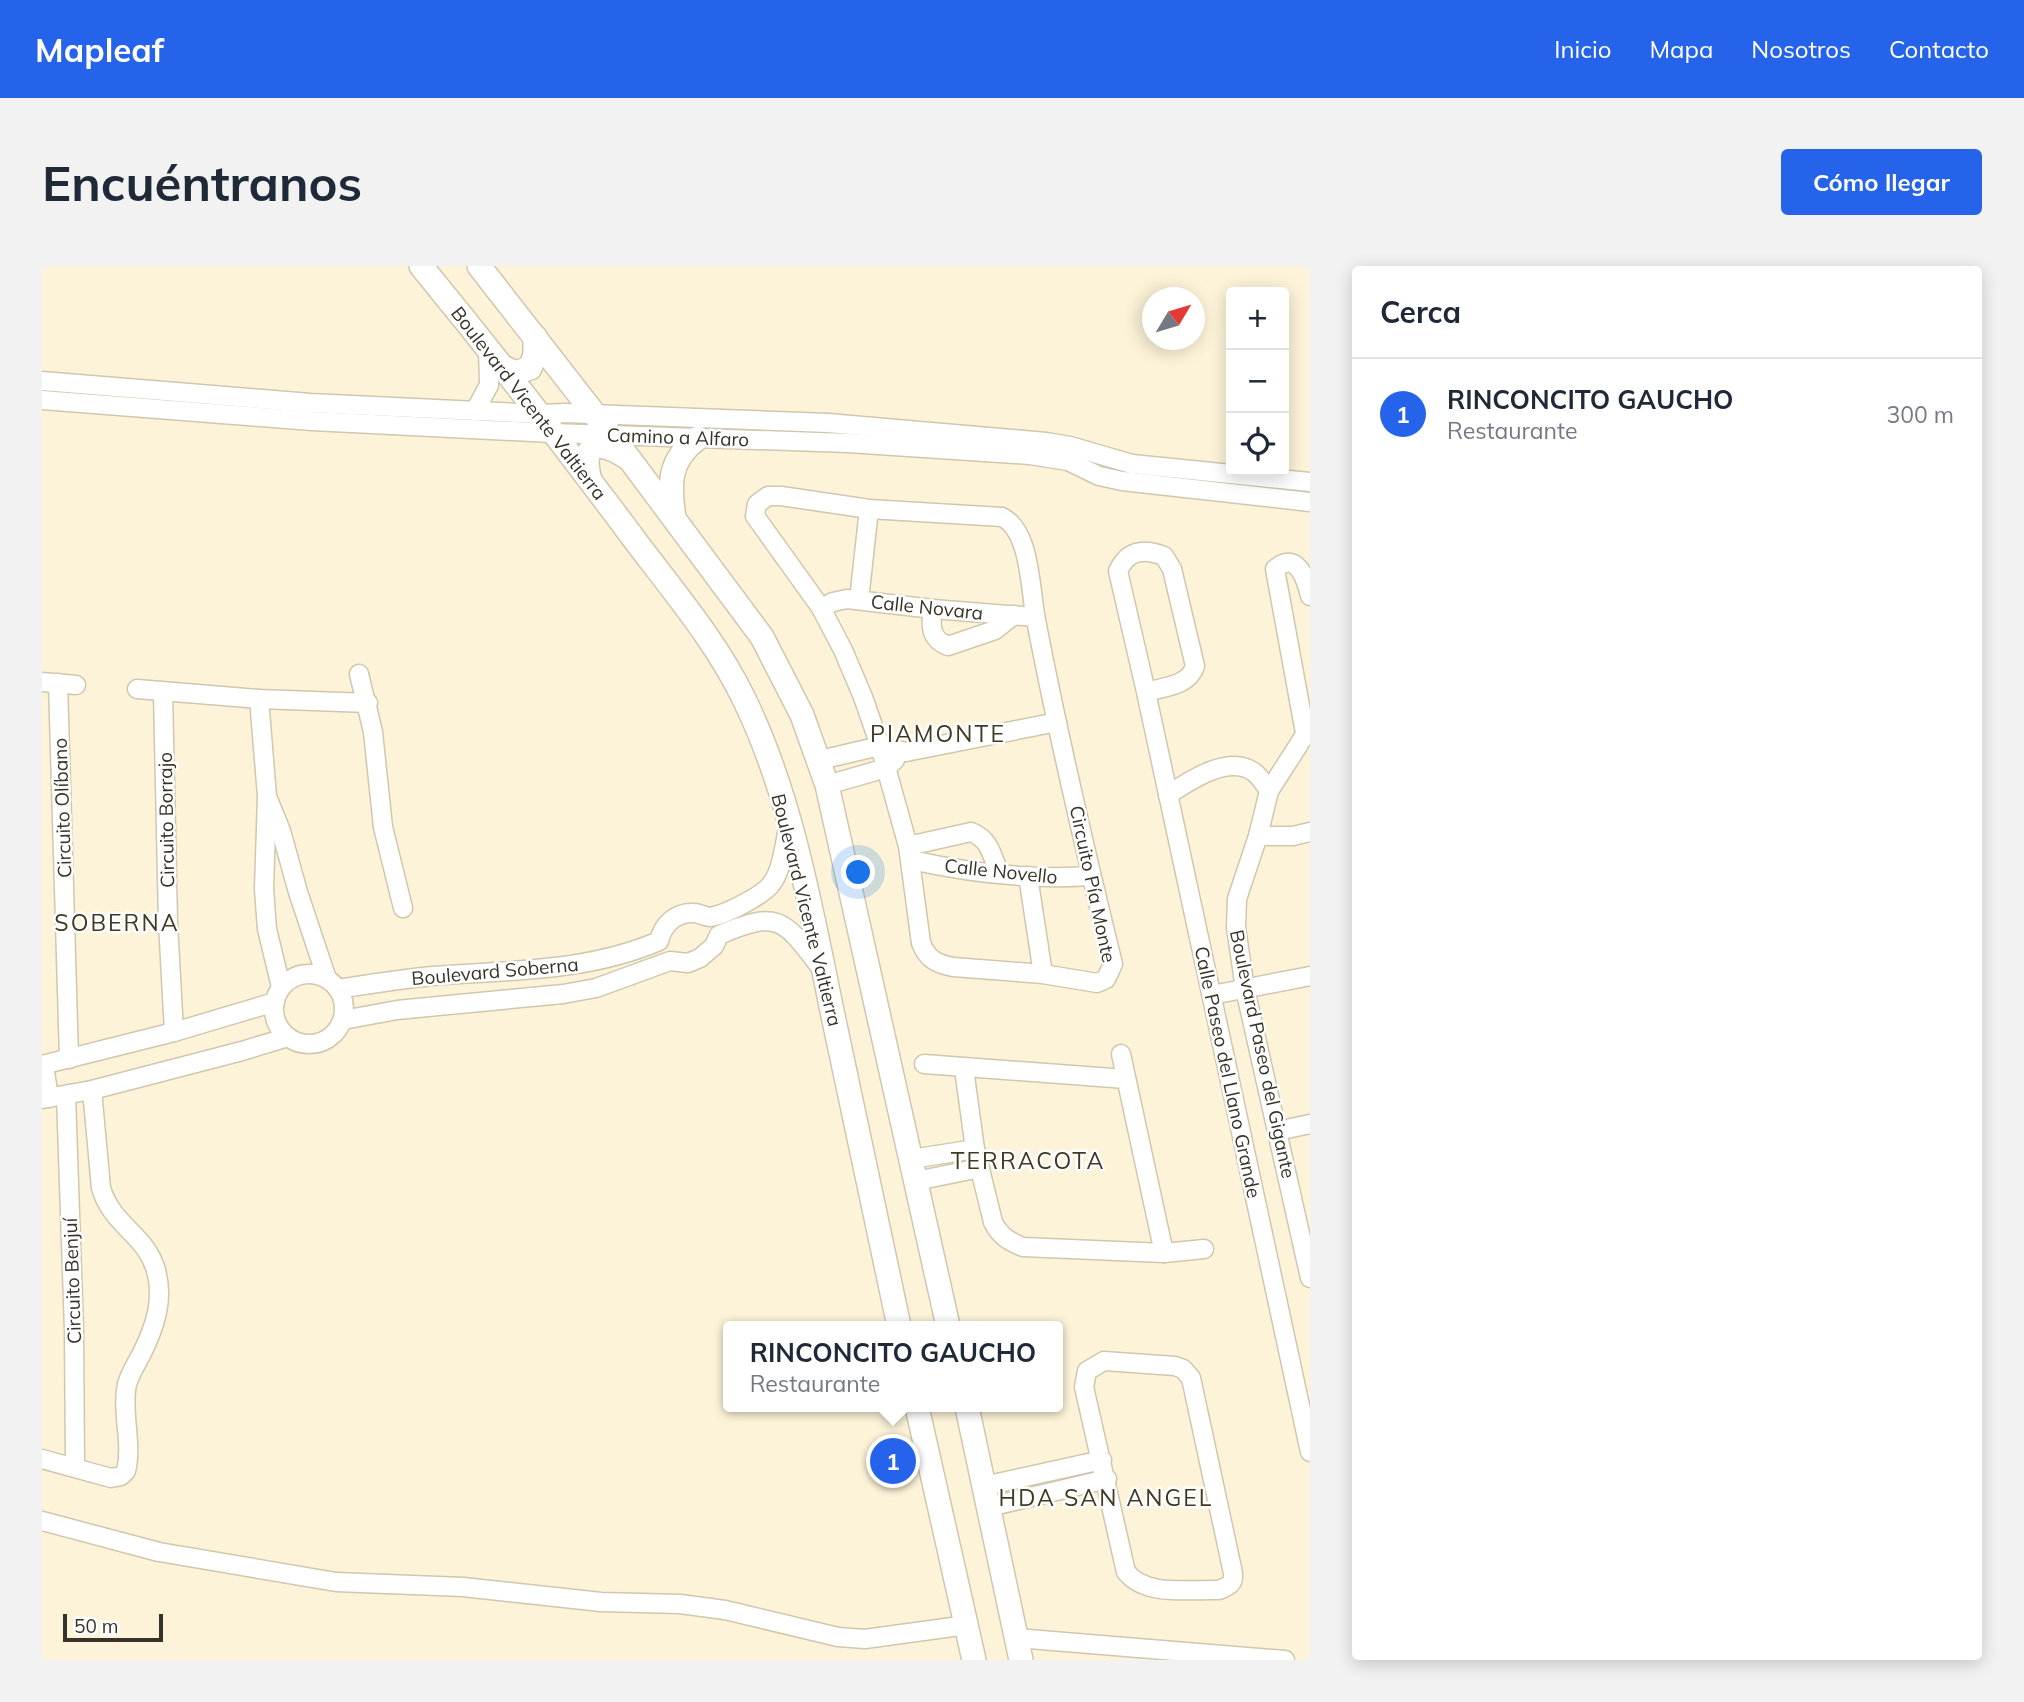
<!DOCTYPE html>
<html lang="es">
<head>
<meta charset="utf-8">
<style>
	:root { --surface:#fff; --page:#f2f2f3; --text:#1f2937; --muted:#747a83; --line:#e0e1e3; --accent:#2563eb }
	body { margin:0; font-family:Mulish,sans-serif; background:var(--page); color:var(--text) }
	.controls { position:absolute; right:21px; top:21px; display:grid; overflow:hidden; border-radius:7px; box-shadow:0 4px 18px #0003 }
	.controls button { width:63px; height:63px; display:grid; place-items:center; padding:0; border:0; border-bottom:2px solid var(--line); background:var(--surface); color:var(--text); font:35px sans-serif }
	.compass { position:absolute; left:1100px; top:21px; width:63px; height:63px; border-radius:50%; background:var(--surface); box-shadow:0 4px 18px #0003; rotate:52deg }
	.scale { position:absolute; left:21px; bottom:18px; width:100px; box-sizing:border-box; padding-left:7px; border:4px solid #363329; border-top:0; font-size:19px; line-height:24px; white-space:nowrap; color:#363329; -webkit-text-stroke:5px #fff; paint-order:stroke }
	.you { position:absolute; left:817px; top:607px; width:24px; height:24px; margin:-18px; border:5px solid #fff; border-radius:50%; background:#1a73e8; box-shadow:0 0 0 10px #1a73e833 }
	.badge { display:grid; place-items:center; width:46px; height:46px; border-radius:50%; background:var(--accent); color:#fff; font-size:23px; font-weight:700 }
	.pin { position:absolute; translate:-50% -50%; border:4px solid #fff; box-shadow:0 2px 7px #0006 }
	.popup { position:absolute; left:681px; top:1055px; width:340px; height:91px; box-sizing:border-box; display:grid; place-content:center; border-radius:7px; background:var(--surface); filter:drop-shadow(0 2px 5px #0005); font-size:23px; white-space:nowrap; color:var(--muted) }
	.popup b { font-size:26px; color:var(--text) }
	.popup::after { content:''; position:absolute; left:50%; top:100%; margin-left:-14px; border:14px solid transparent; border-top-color:var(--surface) }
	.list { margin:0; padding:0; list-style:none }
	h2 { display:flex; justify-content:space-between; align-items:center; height:91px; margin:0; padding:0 28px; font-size:30px }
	h2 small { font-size:23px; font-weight:400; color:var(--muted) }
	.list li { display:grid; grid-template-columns:46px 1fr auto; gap:21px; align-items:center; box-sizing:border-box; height:112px; padding:0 28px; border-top:2px solid var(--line) }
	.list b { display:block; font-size:26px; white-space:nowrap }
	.list p { margin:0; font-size:23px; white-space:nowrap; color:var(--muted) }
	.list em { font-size:23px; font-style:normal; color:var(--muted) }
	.icon { flex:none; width:38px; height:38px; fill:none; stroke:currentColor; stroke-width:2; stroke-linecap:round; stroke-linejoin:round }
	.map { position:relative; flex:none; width:1268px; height:1394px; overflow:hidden; border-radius:7px }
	header { display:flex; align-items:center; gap:42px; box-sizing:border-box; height:98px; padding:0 35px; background:var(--accent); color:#fff }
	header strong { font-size:33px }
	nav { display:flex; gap:38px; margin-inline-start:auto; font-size:24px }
	.intro { display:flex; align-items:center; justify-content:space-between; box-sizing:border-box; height:168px; padding:0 42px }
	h1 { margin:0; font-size:49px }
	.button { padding:18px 32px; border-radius:7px; background:var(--accent); color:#fff; font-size:24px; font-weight:700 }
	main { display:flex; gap:42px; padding:0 42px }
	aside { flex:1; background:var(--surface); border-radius:7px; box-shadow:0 4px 18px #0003 }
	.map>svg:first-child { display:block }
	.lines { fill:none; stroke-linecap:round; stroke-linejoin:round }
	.minor-casing { stroke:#d0c7ae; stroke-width:21 }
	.major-casing { stroke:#d0c7ae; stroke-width:26 }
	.minor { stroke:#fff; stroke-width:18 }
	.major { stroke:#fff; stroke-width:23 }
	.labels { text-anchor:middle; stroke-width:5; stroke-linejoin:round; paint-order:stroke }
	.street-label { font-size:19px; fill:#363329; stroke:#fff }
	.quarter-label { font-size:23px; letter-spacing:2px; fill:#403923; stroke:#fff }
</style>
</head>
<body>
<header>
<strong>Mapleaf</strong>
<nav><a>Inicio</a><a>Mapa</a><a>Nosotros</a><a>Contacto</a></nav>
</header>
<div class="intro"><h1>Encuéntranos</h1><a class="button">Cómo llegar</a></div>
<main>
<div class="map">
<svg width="1268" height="1394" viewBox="0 0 1268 1394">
	<rect width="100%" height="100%" fill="#fcf3d8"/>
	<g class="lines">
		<defs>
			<g id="minor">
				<path d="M0,115L268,137L497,148L523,147L786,157L1004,176L1028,180L1090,198L1268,216"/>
				<path d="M0,134L270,155L510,167L806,177L988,189L1026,195L1057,210L1080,215L1268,236"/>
				<path d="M433,145L447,119L446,82"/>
				<path d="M726,230H739L827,243L960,251C989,265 988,325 994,354C1016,469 1043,584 1071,698L1064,713L1055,717L1001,708L911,701C895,698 885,693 879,677L866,580L838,480L821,431L801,384L779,342L713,250L715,238Z"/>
				<path d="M817,334L827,243"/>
				<path d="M779,342L791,336L805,333L891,343L993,351"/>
				<path d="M891,343C888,359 888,373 906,380L953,364L972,349"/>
				<path d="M317,408L331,466L341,561L361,642"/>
				<path d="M0,416L34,419"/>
				<path d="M16,417L27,793"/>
				<path d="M95,423L217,433L326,437"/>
				<path d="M121,426L126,657L132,766"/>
				<path d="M1104,426C1122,421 1147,420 1153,400L1130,303L1122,290C1101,282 1086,284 1076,305L1104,426L1268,1186"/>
				<path d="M217,433L225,530L222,623L225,663L239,721"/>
				<path d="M1268,461L1227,525L1216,570L1195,633L1194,661L1203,723L1268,1012"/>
				<path d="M1263,467L1233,303C1255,284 1264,313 1268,330"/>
				<path d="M778,494L838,480L864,486L1015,456"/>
				<path d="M785,519L844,502L853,494"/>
				<path d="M1126,529C1147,515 1188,487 1213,507C1219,512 1223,519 1227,525"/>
				<path d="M226,533L239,565L256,626L285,713"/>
				<path d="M1216,570H1251L1268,566"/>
				<path d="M866,580L929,566C948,573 950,590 957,607"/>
				<path d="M869,594C928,607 990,614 1049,610"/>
				<path d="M986,610L1001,708"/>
				<circle cx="267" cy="743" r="35"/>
				<path d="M296,723C328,718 359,713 391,710C468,704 545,706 617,675C621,658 634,646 652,647C658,647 663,651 668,651C683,649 722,629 730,617C741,602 742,577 747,559"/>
				<path d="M1170,729L1268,710"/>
				<path d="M301,754L355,744L521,728L554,722L628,695L646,697L658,692L672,680L677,669C737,643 742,654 779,702"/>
				<path d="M1079,788L1122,987"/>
				<path d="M882,798L1084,813"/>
				<path d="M0,799L132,766L233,736"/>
				<path d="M2,799L7,832"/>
				<path d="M922,803L933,883L951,956C958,970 966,975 981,981L1122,987L1162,983"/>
				<path d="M24,830L32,1064L33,1201"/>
				<path d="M0,833L50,824L200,785L246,771"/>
				<path d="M1235,865L1268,858"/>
				<path d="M869,893L933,883"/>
				<path d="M874,915L938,902"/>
				<path d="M1062,1095L1133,1100L1141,1103L1149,1112L1191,1307C1192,1318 1187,1320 1177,1324C1147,1323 1104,1331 1084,1306L1042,1121L1045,1105Z"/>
				<path d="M0,1193L69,1212L79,1210L84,1205C91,1177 79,1146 85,1118C88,1108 94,1098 99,1089C113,1061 123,1033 113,1001C102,968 70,959 59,922L50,824"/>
				<path d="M942,1220L1060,1194"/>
				<path d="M947,1241L1065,1213"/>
				<path d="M0,1255L117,1286L294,1316L421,1321L559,1336L638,1338L683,1344L796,1371L823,1373L925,1359"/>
				<path d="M974,1372L1243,1394"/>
			</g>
			<g id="major">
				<path d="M379,0C452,89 523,180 592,273C631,325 675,376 703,435C749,530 769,642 790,745C812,850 834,955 857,1060"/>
				<path d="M437,0L589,195L720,371L760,449L785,519L906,1060"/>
				<path d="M461,101L473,107L488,102L493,89V71"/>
				<path d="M548,214C538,178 555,172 584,191"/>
				<path d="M632,252C627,218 626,194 656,172"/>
				<path d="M875,1141L932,1394"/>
				<path d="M925,1141L979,1394"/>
			</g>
		</defs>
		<use href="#minor" class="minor-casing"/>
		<use href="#major" class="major-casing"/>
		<use href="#minor" class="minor"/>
		<use href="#major" class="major"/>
	</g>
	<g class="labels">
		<g class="street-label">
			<text transform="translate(487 137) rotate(52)" y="7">Boulevard Vicente Valtierra</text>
			<text transform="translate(636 171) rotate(2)" y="7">Camino a Alfaro</text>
			<text transform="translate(885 341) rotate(6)" y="7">Calle Novara</text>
			<text transform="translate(20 542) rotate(-92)" y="7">Circuito Olíbano</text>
			<text transform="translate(124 554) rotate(-91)" y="7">Circuito Borrajo</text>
			<text transform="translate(959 605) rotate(6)" y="7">Calle Novello</text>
			<text transform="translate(1051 618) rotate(78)" y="7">Circuito Pía Monte</text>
			<text transform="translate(765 644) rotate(76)" y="7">Boulevard Vicente Valtierra</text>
			<text transform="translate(453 705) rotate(-5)" y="7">Boulevard Soberna</text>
			<text transform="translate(1221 788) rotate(78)" y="7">Boulevard Paseo del Gigante</text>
			<text transform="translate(1186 806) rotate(78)" y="7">Calle Paseo del Llano Grande</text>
			<text transform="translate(30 1015) rotate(-92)" y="7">Circuito Benjuí</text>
		</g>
		<g class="quarter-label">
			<text x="896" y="476">PIAMONTE</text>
			<text x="75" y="665">SOBERNA</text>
			<text x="986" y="903">TERRACOTA</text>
			<text x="1064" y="1240">HDA SAN ANGEL</text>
		</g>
	</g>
</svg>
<div class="controls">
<button>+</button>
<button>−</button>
<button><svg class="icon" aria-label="locate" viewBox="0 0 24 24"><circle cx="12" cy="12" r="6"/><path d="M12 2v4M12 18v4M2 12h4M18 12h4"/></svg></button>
</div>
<svg class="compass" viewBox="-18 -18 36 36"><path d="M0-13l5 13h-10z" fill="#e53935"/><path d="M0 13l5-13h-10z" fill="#747a83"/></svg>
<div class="scale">50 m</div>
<div class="you"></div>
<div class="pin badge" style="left:851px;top:1195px">1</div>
<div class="popup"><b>RINCONCITO GAUCHO</b>Restaurante</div>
</div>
<aside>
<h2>Cerca<small></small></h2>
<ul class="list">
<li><span class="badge">1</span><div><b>RINCONCITO GAUCHO</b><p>Restaurante</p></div><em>300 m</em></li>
</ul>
</aside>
</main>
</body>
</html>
